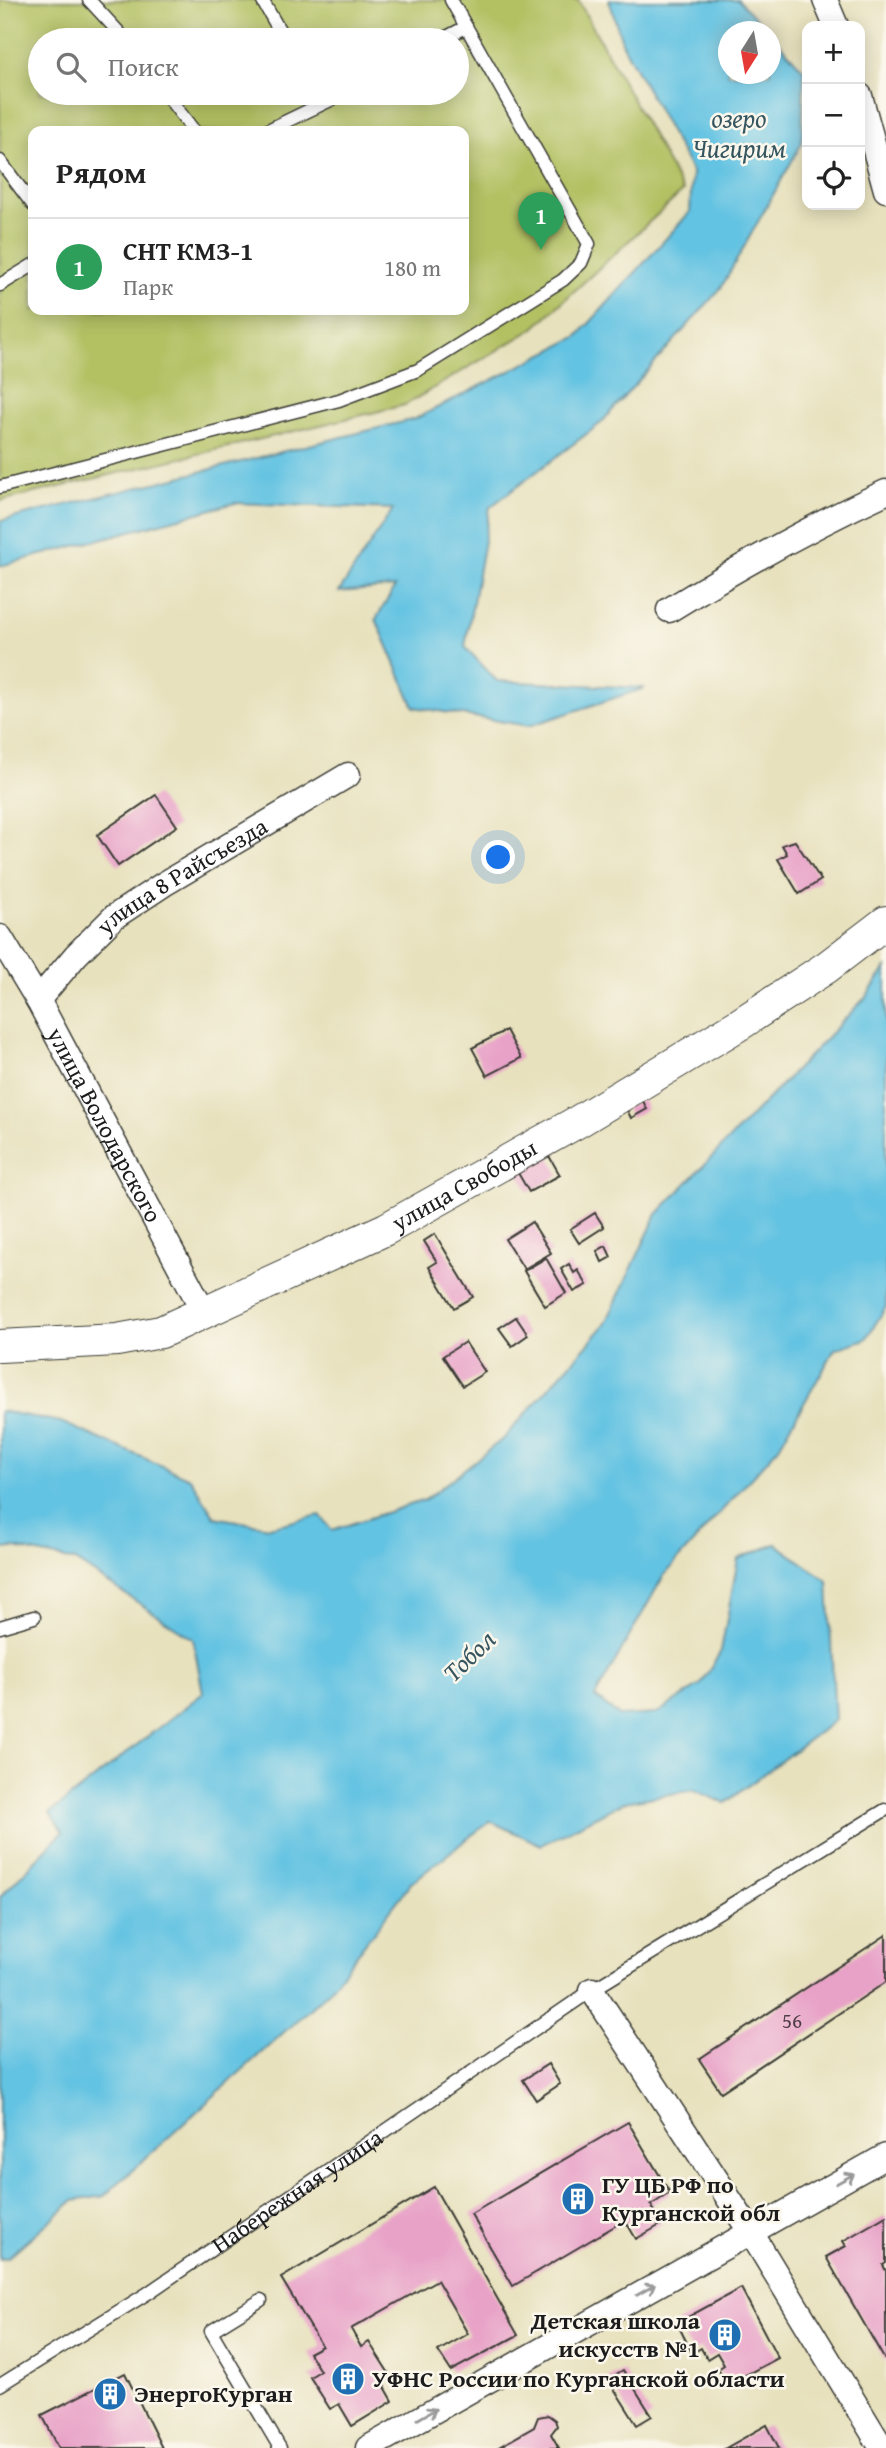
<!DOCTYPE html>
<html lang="ru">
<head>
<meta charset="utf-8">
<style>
	:root { --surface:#fff; --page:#f2f2f2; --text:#222; --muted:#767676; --line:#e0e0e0; --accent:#b45309 }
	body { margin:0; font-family:"Gentium Book Plus",serif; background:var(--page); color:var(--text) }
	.controls { position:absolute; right:21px; top:21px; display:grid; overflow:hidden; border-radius:14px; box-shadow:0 4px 18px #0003 }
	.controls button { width:63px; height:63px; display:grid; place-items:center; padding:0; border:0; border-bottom:2px solid var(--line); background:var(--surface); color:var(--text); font:35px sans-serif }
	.compass { position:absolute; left:718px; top:21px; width:63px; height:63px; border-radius:50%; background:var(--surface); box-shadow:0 4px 18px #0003; rotate:191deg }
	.you { position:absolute; left:499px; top:858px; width:24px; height:24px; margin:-18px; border:5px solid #fff; border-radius:50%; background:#1a73e8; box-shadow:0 0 0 10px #1a73e833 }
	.badge { display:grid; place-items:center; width:46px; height:46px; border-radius:50%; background:var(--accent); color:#fff; font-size:23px; font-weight:700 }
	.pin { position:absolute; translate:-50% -58px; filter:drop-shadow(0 2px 4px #0008) }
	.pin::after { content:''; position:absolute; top:37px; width:24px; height:21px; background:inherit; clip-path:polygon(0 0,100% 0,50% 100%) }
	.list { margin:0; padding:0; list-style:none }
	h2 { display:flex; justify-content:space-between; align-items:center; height:91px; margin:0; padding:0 28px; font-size:30px }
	h2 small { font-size:23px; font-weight:400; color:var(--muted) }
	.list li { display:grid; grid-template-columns:46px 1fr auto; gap:21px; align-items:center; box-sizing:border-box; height:98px; padding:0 28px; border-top:2px solid var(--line) }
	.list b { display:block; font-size:26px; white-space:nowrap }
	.list p { margin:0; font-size:23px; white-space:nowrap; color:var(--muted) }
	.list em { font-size:23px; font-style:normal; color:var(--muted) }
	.icon { flex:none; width:38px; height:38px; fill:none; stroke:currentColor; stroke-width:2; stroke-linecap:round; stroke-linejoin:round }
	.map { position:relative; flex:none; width:886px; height:2448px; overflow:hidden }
	.search { position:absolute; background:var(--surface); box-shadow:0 4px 18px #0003; left:28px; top:28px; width:441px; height:77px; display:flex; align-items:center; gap:18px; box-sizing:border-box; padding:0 24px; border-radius:38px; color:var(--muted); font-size:26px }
	.panel { position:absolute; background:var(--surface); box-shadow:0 4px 18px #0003; left:28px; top:126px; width:441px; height:189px; border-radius:14px }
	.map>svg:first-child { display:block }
	.green { fill:#b3c163; stroke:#686e40; stroke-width:2; fill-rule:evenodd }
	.water { fill:#64c3e2; stroke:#40707f; stroke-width:2 }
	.building { fill:#e8a2c7 }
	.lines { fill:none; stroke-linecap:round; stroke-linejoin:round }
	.service-casing { stroke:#3a3a34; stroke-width:15 }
	.minor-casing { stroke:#3a3a34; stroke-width:27 }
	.tertiary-casing { stroke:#3a3a34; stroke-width:34 }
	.service { stroke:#fff; stroke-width:12 }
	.minor { stroke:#fff; stroke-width:24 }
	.tertiary { stroke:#fff; stroke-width:32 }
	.oneway { stroke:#999 }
	.labels { text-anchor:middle; stroke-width:5; stroke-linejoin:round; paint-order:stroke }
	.number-label { font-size:21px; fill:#4f3e47 }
	.street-label { font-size:24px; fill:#1c1c1c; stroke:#fbf7ec }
	.poi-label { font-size:24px; font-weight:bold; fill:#1c1c1c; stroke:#fbf7ec; text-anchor:start }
	.water-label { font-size:26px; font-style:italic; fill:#355661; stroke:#fbf7ec }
</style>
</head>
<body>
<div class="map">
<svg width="886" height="2448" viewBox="0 0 886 2448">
	<rect width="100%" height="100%" fill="#fbf7ec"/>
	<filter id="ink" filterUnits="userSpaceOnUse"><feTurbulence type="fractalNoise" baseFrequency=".0143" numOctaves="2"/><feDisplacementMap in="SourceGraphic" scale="14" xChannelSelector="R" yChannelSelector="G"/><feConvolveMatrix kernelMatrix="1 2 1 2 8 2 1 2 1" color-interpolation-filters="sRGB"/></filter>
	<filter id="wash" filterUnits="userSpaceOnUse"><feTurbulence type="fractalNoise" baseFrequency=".00686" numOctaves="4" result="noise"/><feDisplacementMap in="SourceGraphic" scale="28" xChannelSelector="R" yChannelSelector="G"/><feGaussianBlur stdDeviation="1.57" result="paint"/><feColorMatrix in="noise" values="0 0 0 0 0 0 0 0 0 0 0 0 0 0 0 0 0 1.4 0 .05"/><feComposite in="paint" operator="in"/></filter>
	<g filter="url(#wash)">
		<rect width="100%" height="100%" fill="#e7e1bd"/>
		<path class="green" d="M0,0H578L683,191L533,329L405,405L0,501ZM40,40H457V93H40ZM33,131H464V310H33Z"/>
		<g class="water">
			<path d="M609,0H738L768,31L728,32V74H770L771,34L804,70L802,143L721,288L601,423L490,507L465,647L497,681L645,688L529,726L414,707L376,619L395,587L339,592L393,509L235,503L0,566V521L415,419L577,337L690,212L692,172L623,45Z"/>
			<path d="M886,968V1307L866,1339L835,1349L779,1447L664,1575L595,1697L619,1716L656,1714L701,1684L721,1651L738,1559L776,1544L828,1581L835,1720L725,1803L694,1790L624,1802L541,1845L490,1821L411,1883L328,1992L104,2196L73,2201L8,2257L0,2259V1897L63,1832L50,1813L203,1693L193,1639L75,1561L15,1548L0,1549V1411L61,1422L190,1478L215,1517L269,1527L320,1515L332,1530L425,1500L504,1438L605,1325L657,1214L866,997Z"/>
		</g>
		<g id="blocks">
			<g class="building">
				<path d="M156,795L177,826L118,866L97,835Z"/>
				<path d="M795,841L821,880L799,894L778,859L787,854L782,845Z"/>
				<path d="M506,1030L521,1058L487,1076L472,1048Z"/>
				<path d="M642,1099L647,1109L631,1118L626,1108Z"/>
				<path d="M549,1156L560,1175L529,1192L518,1173Z"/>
				<path d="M595,1213L604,1227L579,1243L570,1229Z"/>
				<path d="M532,1222L551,1253L524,1269L505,1239Z"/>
				<path d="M435,1234L473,1297L454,1308L429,1267L437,1262L424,1241Z"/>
				<path d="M606,1246L611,1257L602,1262L597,1251Z"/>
				<path d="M546,1258L566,1293L545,1306L524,1271Z"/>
				<path d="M569,1264L574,1273L578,1270L587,1285L574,1292L561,1269Z"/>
				<path d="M516,1317L528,1335L512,1346L499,1328Z"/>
				<path d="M465,1342L485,1372L463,1386L443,1356Z"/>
				<path d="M886,1935V1982L721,2092L699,2059Z"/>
				<path d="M548,2064L560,2084L536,2100L523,2080Z"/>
				<path d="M628,2122L670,2193L651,2205L662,2224L636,2239L625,2220L513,2286L471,2214Z"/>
				<path d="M434,2187L518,2335L451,2371L438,2351L468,2334L437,2280L351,2329L361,2347L369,2342L390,2375L381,2380L393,2401L352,2426L339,2404L330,2409L310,2377L320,2371L309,2353L322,2346L281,2278Z"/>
				<path d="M886,2216V2263L883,2265L886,2271V2362L826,2257L846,2246L843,2241Z"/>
				<path d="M741,2288L778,2358L727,2385L718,2369L724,2365L717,2353L707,2359L701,2348L692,2353L677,2323Z"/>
				<path d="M623,2370L652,2416L637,2425L608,2379Z"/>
				<path d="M125,2373L162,2448H59L42,2415Z"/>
				<path d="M548,2415L555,2420L557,2426L551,2434L559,2448H497L534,2427L538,2417Z"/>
				<path d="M767,2425L779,2448H726Z"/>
			</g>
		</g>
	</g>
	<g filter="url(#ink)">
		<use href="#blocks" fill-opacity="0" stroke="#3a3a34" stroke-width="2"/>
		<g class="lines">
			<defs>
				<g id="service">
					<path d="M89,0L126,40"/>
					<path d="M262,0L285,40"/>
					<path d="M441,40L466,27"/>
					<path d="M165,93L194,131"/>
					<path d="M266,131L345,93"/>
					<path d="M0,161L33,205"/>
					<path d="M0,285L33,265"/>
					<path d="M0,487L339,400L418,370L563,280L581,263L589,244L451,0"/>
					<path d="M0,1627L34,1617"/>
					<path d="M261,2300L211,2331L280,2448"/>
					<path id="s1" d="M0,2385L148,2293L592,1990L885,1810"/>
				</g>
				<g id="minor">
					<path d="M825,0L836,26"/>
					<path d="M860,96L886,190"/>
					<path d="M669,610C739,567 810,527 886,492"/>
					<path id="s2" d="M0,937L38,1000L205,1314"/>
					<path id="s3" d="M38,1000L76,955L114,917L164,884L348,775"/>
					<path d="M592,1990L750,2231L882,2448"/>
					<path d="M368,2448L886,2156"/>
				</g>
				<g id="tertiary">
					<path id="s4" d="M0,1346L117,1340L161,1332L386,1229L579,1121L740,1024L827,967L886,922"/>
				</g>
			</defs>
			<use href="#service" class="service-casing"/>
			<use href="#minor" class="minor-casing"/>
			<use href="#tertiary" class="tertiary-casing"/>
			<use href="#service" class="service"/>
			<use href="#minor" class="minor"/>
			<use href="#tertiary" class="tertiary"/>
		</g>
		<defs><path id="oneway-shaft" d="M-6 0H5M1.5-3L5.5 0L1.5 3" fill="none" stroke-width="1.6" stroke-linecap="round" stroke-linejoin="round" transform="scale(1.75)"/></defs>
		<g class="oneway">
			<use href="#oneway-shaft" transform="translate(845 2179) rotate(-29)"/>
			<use href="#oneway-shaft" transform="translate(646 2290) rotate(-30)"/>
			<use href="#oneway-shaft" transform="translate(427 2414) rotate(-30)"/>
		</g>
	</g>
	<defs>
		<symbol id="building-disc" viewBox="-11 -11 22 22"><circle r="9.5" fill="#1f6fb2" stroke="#fbf7ec"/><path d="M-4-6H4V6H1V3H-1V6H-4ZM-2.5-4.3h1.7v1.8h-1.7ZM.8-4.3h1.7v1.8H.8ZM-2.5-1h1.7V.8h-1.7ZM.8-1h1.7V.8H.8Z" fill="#fff"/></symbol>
	</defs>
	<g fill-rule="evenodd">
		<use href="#building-disc" x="559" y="2180" width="38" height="38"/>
		<use href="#building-disc" x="706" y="2316" width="38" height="38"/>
		<use href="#building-disc" x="329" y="2360" width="38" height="38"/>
		<use href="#building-disc" x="91" y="2375" width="38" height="38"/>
	</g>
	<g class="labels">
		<g class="number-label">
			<text x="792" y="2028">56</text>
		</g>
		<g class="street-label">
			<text dy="8" stroke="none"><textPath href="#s3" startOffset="192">улица 8 Райсъезда</textPath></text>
			<text dy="8" stroke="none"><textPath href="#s2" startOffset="215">улица Володарского</textPath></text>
			<text dy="8" stroke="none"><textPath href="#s4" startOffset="499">улица Свободы</textPath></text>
			<text dy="8" stroke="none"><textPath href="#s1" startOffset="355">Набережная улица</textPath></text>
		</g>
		<g class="poi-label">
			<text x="602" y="2193">ГУ ЦБ РФ по<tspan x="602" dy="28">Курганской обл</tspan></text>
			<text x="700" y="2329" text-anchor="end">Детская школа<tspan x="700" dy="28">искусств №1</tspan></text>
			<text x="372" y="2387">УФНС России по Курганской области</text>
			<text x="134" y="2402">ЭнергоКурган</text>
		</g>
		<g class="water-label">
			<text x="739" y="127">озеро<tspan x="739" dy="30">Чигирим</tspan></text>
			<text transform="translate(469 1656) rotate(-44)" y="9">Тобол</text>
		</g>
	</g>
</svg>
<div class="controls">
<button>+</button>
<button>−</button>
<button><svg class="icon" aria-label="locate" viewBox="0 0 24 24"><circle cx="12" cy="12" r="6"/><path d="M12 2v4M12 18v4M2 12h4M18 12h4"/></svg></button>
</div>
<svg class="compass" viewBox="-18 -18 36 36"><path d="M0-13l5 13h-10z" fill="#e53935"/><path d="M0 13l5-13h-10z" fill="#767676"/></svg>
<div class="you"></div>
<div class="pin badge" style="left:541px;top:250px;background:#2e9e5b">1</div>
<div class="search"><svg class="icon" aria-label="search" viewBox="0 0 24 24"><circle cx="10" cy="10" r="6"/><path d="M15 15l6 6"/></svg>Поиск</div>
<section class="panel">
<h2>Рядом<small></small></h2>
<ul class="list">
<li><span class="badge" style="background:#2e9e5b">1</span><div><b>СНТ КМЗ-1</b><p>Парк</p></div><em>180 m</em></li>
</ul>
</section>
</div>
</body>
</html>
